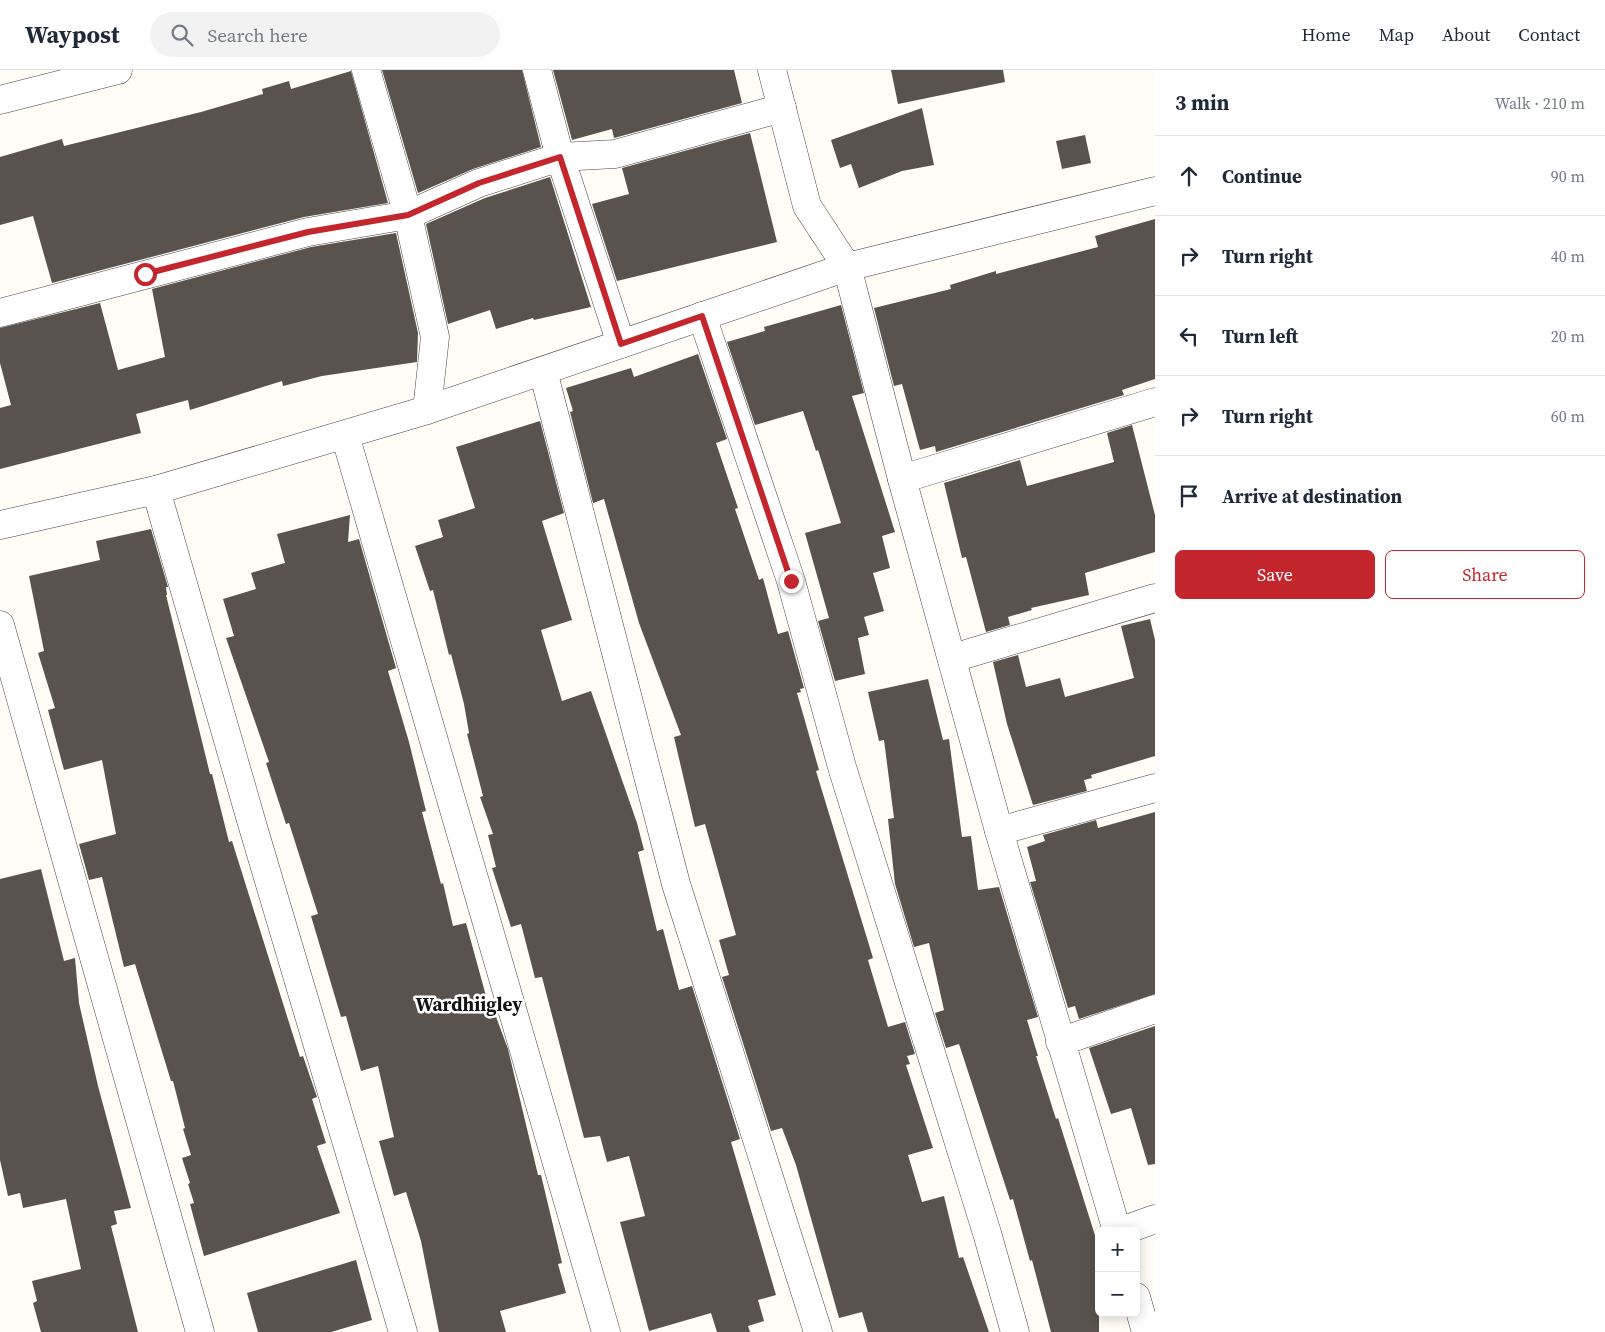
<!DOCTYPE html>
<html lang="en">
<head>
<meta charset="utf-8">
<style>
	:root { --surface:#fff; --page:#f2f2f3; --text:#1f2937; --muted:#747a83; --line:#e0e1e3; --accent:#c4262e }
	body { margin:0; font-family:"Source Serif 4",serif; background:var(--page); color:var(--text) }
	.controls { position:absolute; right:15px; bottom:15px; display:grid; overflow:hidden; border-radius:8px; box-shadow:0 2px 12px #0003 }
	.controls button { width:45px; height:45px; display:grid; place-items:center; padding:0; border:0; border-bottom:1px solid var(--line); background:var(--surface); color:var(--text); font:25px sans-serif }
	.stop { position:absolute; width:15px; height:15px; margin:-11px; border:4px solid #c4262e; border-radius:50%; background:#fff }
	.stop.end { background:#c4262e; border-color:#fff; box-shadow:0 1px 5px #0008 }
	.list { margin:0; padding:0; list-style:none }
	h2 { display:flex; justify-content:space-between; align-items:center; height:65px; margin:0; padding:0 20px; font-size:21px }
	h2 small { font-size:16px; font-weight:400; color:var(--muted) }
	.list li { display:grid; grid-template-columns:32px 1fr auto; gap:15px; align-items:center; box-sizing:border-box; height:80px; padding:0 20px; border-top:1px solid var(--line) }
	.list b { display:block; font-size:19px; white-space:nowrap }
	.list em { font-size:16px; font-style:normal; color:var(--muted) }
	.actions { display:flex; gap:10px; padding:15px 20px }
	.actions a { flex:1; padding:11px 0; border:1px solid var(--accent); border-radius:8px; text-align:center; font-size:18px; color:var(--accent) }
	.actions .main { background:var(--accent); color:#fff }
	.icon { flex:none; width:28px; height:28px; fill:none; stroke:currentColor; stroke-width:2; stroke-linecap:round; stroke-linejoin:round }
	.map { position:relative; flex:none; width:1155px; height:1262px; overflow:hidden }
	header { display:flex; align-items:center; gap:30px; box-sizing:border-box; height:70px; padding:0 25px; background:var(--surface); border-bottom:1px solid var(--line) }
	header strong { font-size:24px }
	nav { display:flex; gap:28px; margin-inline-start:auto; font-size:18px }
	.search { width:350px; height:45px; background:var(--page); display:flex; align-items:center; gap:12px; box-sizing:border-box; padding:0 18px; border-radius:28px; color:var(--muted); font-size:19px }
	main { display:flex }
	aside { flex:1; background:var(--surface) }
	.map>svg:first-child { display:block }
	.building { fill:#5a524d }
	.lines { fill:none; stroke-linecap:round; stroke-linejoin:round }
	.minor-casing { stroke:#444; stroke-width:29 }
	.minor { stroke:#fff; stroke-width:28 }
	.route { stroke:#c4262e; stroke-width:6 }
	.labels { text-anchor:middle; stroke-width:5; stroke-linejoin:round; paint-order:stroke }
	.district-label { font-size:19px; font-weight:bold; fill:#111; stroke:#fff }
</style>
</head>
<body>
<header>
<strong>Waypost</strong>
<div class="search"><svg class="icon" aria-label="search" viewBox="0 0 24 24"><circle cx="10" cy="10" r="6"/><path d="M15 15l6 6"/></svg>Search here</div>
<nav><a>Home</a><a>Map</a><a>About</a><a>Contact</a></nav>
</header>
<main>
<div class="map">
<svg width="1155" height="1262" viewBox="0 0 1155 1262">
	<rect width="100%" height="100%" fill="#fffdf5"/>
	<g class="building">
		<path d="M382,0H522L541,77L473,99L418,123Z"/>
		<path d="M553,0H734L742,33L614,68L612,59L572,70Z"/>
		<path d="M891,0H1003L1005,12L898,34Z"/>
		<path d="M351,1L388,133L304,147L52,213L33,146L0,155V87L62,69L64,76L201,42L263,24L262,19L289,11L291,19Z"/>
		<path d="M922,38L934,95L902,101L859,118L851,94L840,98L831,70Z"/>
		<path d="M750,63L777,172L617,211L592,134L629,124L622,98Z"/>
		<path d="M1085,65L1091,93L1062,99L1056,71Z"/>
		<path d="M550,107L591,237L534,250L533,248L496,259L490,240L448,254L426,154L485,128Z"/>
		<path d="M1155,149V309L1122,320L1124,325L936,382L935,376L920,380L902,314L894,316L874,238L951,219L950,215L996,201V204L1098,177L1095,166Z"/>
		<path d="M396,163L418,263L417,292L322,306L283,316L282,311L190,340L188,330L136,344L141,363L0,399V338L11,335L0,293V258L100,233L118,300L165,287L152,219L311,177Z"/>
		<path d="M841,235L864,323L852,326L895,462L882,466L890,498L873,503L884,541L864,547L869,565L858,568L865,604L835,611L818,551L829,548L805,463L841,453L818,380L816,381L803,341L755,355L727,272L765,261L764,257Z"/>
		<path d="M698,284L727,369L716,373L738,438L735,439L759,510L763,508L778,564L788,561L804,618L800,619L801,622L797,623L819,700L816,701L873,888L868,890L888,957L905,952L915,984L907,986L910,994L906,995L933,1078L908,1085L922,1132L944,1126L959,1188L963,1187L989,1262H868L862,1242L839,1248L796,1095L782,1058L771,1061L722,907L729,905L719,870L736,865L705,754L695,757L674,667L681,665L639,553L604,429L593,433L570,342L573,341L566,318L631,298L634,307Z"/>
		<path d="M540,351L564,443L542,451L572,550L541,560L562,631L591,621L637,753L644,780L638,782L657,861L663,859L679,920L692,916L740,1069L731,1072L776,1225L758,1230L764,1251L748,1256L750,1262H717L711,1243L649,1261L620,1152L645,1146L629,1086L607,1092L600,1066L584,1068L542,907L535,908L521,854L511,857L492,798L496,797L488,765L493,764L480,727L483,726L467,664L469,663L464,634L451,584L449,585L433,520L430,521L415,476L443,467L438,450L475,438L456,377Z"/>
		<path d="M1132,355L1155,445V482L1085,503L1089,525L1031,538L1032,540L1008,547L1010,555L986,562L966,487L962,488L944,413L1020,390L1027,416L1114,392L1107,363Z"/>
		<path d="M350,445L348,472L359,469L396,598L388,601L409,672L426,741L422,742L441,814L443,813L453,856L466,853L489,937L492,936L508,979L538,1105H541L562,1193L558,1194L566,1223L500,1241L506,1262H439L421,1171L406,1122L394,1126L379,1071L394,1067L378,996L361,1001L346,946L341,947L311,846L318,844L289,753L286,754L266,693L269,692L226,568L234,566L223,529L256,519L251,503L285,493L277,464Z"/>
		<path d="M151,459L168,517H166L167,525H166L210,704H212L229,772L232,771L292,962L300,987L303,986L317,1027L312,1029L326,1073L317,1076L340,1143L204,1186L190,1134L194,1133L188,1114L190,1113L182,1088L191,1085L183,1059L185,1058L173,1011H171L135,894L124,897L102,807L89,810L79,774L116,764L102,690L64,700L48,640L55,638L38,583L44,581L29,506L100,490L96,471Z"/>
		<path d="M1150,549L1155,570V686L1091,705L1092,708L1084,710L1087,721L1033,735L1007,654L993,592L1018,585L1026,617L1060,608L1065,627L1134,608L1121,556Z"/>
		<path d="M928,609L943,670L949,669L962,767L971,766L978,820L999,817L1038,947L1027,950L1038,986H1036L1056,1049L1058,1048L1099,1178V1262H1051L1032,1190L1030,1191L1013,1129L1010,1130L959,974L946,978L935,943L944,940L929,873L914,877L895,814L888,749L894,748L884,670L879,671L868,622Z"/>
		<path d="M1155,742V924L1079,949L1075,936L1068,938L1030,812L1036,811L1027,777L1045,771L1043,765L1096,750L1098,758Z"/>
		<path d="M41,799L64,891L75,888L79,933L98,1016L131,1138L114,1141L117,1154L111,1156L138,1262H41L33,1233L37,1231L32,1211L81,1199L66,1129L23,1138L20,1123L8,1126L0,1090V809Z"/>
		<path d="M1155,956V1094L1148,1095L1131,1038L1111,1044L1089,978Z"/>
		<path d="M356,1190L372,1250L331,1262H258L247,1223Z"/>
	</g>
	<g class="lines">
		<defs>
			<g id="minor">
				<path d="M366,0L408,145L435,267L427,340"/>
				<path d="M537,0L560,87L621,274"/>
				<path d="M772,0L807,136L847,197L902,409L999,761L1117,1161"/>
				<path d="M0,30L118,0"/>
				<path d="M0,243L308,162L408,145L479,113L560,87L615,84L782,38"/>
				<path d="M702,246L791,511L842,697L987,1163L1015,1262"/>
				<path d="M543,301L676,814L818,1262"/>
				<path d="M345,365L606,1262"/>
				<path d="M902,409L1155,332"/>
				<path d="M156,420L253,757L403,1262"/>
				<path d="M0,455L156,420L427,340L847,197L1155,121"/>
				<path d="M0,555L200,1262"/>
				<path d="M953,588L1155,528"/>
				<path d="M999,761L1155,718"/>
				<path d="M1060,972L1155,939"/>
				<path d="M1122,1161L1155,1149"/>
				<path d="M1136,1227L1146,1262"/>
			</g>
		</defs>
		<use href="#minor" class="minor-casing"/>
		<use href="#minor" class="minor"/>
	</g>
	<g class="lines">
		<path class="route" d="M145,204L308,162L408,145L479,113L560,87L621,274L702,246L791,511"/>
	</g>
	<g class="labels">
		<g class="district-label">
			<text x="469" y="941">Wardhiigley</text>
		</g>
	</g>
</svg>
<div class="controls">
<button>+</button>
<button>−</button>
</div>
<div class="stop" style="left:145px;top:204px"></div>
<div class="stop end" style="left:791px;top:511px"></div>
</div>
<aside>
<h2>3 min<small>Walk · 210 m</small></h2>
<ul class="list">
<li><svg class="icon" aria-label="ahead" viewBox="0 0 24 24"><path d="M12 20V5M6 11l6-6 6 6"/></svg><div><b>Continue</b></div><em>90 m</em></li>
<li><svg class="icon" aria-label="right" viewBox="0 0 24 24"><path d="M7 20v-9h11M14 6l5 5-5 5"/></svg><div><b>Turn right</b></div><em>40 m</em></li>
<li><svg class="icon" aria-label="left" viewBox="0 0 24 24"><path d="M17 20v-9H6M10 6l-5 5 5 5"/></svg><div><b>Turn left</b></div><em>20 m</em></li>
<li><svg class="icon" aria-label="right" viewBox="0 0 24 24"><path d="M7 20v-9h11M14 6l5 5-5 5"/></svg><div><b>Turn right</b></div><em>60 m</em></li>
<li><svg class="icon" aria-label="arrive" viewBox="0 0 24 24"><path d="M6 21V4h12l-3 4 3 4H6"/></svg><div><b>Arrive at destination</b></div></li>
</ul>
<div class="actions"><a class="main">Save</a><a>Share</a></div>
</aside>
</main>
</body>
</html>
